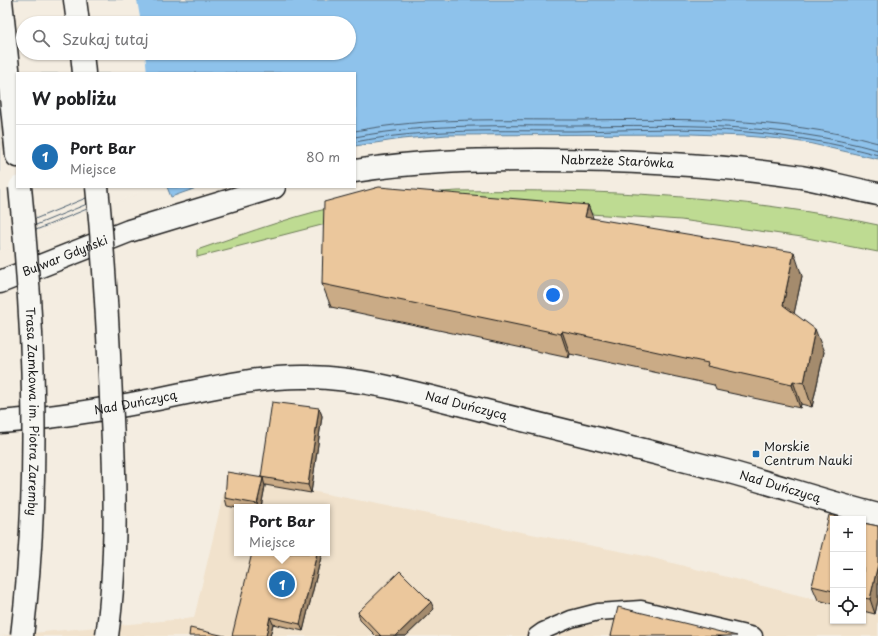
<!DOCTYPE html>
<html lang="pl">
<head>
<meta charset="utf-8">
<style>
	:root { --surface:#fff; --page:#f2f2f2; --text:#202124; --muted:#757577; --line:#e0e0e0; --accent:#1f6fb2 }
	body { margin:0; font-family:"Playpen Sans",sans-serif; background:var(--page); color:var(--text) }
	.controls { position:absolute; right:12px; bottom:12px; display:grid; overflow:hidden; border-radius:0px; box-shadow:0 1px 3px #0004 }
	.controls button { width:36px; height:36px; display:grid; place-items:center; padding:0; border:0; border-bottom:1px solid var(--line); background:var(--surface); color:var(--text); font:20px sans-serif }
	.you { position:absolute; left:553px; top:295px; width:14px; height:14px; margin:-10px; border:3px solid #fff; border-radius:50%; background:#1a73e8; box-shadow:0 0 0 6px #1a73e833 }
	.badge { display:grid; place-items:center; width:26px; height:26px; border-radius:50%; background:var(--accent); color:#fff; font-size:13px; font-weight:700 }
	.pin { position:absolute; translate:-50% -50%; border:2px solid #fff; box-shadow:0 1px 4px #0006 }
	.popup { position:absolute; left:234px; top:504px; width:96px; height:52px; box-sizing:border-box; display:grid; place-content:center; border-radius:0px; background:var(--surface); filter:drop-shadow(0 1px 3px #0005); font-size:13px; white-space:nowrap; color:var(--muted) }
	.popup b { font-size:15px; color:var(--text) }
	.popup::after { content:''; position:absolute; left:50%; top:100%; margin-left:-8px; border:8px solid transparent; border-top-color:var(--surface) }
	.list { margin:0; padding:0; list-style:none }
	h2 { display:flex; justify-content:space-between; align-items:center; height:52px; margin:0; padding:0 16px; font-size:17px }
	h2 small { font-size:13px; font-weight:400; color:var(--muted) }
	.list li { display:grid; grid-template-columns:26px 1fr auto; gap:12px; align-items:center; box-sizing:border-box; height:64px; padding:0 16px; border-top:1px solid var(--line) }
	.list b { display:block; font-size:15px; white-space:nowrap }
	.list p { margin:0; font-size:13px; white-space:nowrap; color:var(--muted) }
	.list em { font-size:13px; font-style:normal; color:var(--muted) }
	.icon { flex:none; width:22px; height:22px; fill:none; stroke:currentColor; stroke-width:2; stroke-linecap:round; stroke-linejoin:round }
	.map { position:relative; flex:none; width:878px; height:636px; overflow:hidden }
	.search { position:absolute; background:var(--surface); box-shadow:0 1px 3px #0004; left:16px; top:16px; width:340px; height:44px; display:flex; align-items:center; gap:10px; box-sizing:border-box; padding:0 14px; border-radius:22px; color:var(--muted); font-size:15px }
	.panel { position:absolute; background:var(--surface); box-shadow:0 1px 3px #0004; left:16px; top:72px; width:340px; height:116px; border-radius:0px }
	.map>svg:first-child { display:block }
	.built { fill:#f1e2cc; fill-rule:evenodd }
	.green { fill:#bedb92; stroke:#6d7c57 }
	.water { fill:#8ec2eb; stroke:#608098; fill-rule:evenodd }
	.pier { fill:#f4ede1 }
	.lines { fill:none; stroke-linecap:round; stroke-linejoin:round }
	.shore { stroke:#4a5e6f; stroke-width:1 }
	.lane-casing { stroke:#1c1c1c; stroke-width:19 }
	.street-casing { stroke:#1c1c1c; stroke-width:25 }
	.secondary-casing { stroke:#1c1c1c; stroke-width:25 }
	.lane { stroke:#f6f6f2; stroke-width:16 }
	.street { stroke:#f6f6f2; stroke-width:22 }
	.secondary { stroke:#f6f6f2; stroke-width:22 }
	.secondary-bridge-casing { stroke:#1c1c1c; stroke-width:25; stroke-linecap:butt }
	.secondary-bridge { stroke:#f6f6f2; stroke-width:22 }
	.wall { fill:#caab86; stroke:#1c1c1c }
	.shaded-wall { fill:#a48b6d; stroke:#1c1c1c }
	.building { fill:#ebc79c; stroke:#1c1c1c }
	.poi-dot { fill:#1f6fb2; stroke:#f6f6f2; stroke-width:1.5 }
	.labels { text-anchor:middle; stroke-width:3; stroke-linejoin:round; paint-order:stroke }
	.street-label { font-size:12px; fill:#1c1c1c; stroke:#f6f6f2 }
	.poi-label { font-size:12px; fill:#1c1c1c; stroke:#f6f6f2; text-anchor:start }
</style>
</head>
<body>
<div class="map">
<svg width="878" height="636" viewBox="0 0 878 636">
	<rect width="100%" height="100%" fill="#f4ede1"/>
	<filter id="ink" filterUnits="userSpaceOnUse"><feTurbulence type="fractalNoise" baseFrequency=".025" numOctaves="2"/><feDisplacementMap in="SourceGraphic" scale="8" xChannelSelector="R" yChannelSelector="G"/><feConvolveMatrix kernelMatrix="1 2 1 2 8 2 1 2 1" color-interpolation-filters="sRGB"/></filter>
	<g filter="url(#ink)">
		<path class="built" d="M228,475L645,556L833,604V621H863V611L878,614V636H0L194,618ZM237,507H327V553H237Z"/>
		<path class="green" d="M458,191C599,189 740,195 878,225V252L802,237L681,220L575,213L388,208L197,257V250C250,232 303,212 358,202C391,196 425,193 458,191Z"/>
		<g class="water">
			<path d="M0,0H878V159L808,143L781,139L745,136L691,134L447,135L402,139L355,146V73H17L0,250ZM23,23H349V53H23Z"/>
			<path d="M167,187H199L171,197Z"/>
		</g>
		<path class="pier" d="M0,0H137L141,23H23V53H145L147,73H17V187H153L0,252Z"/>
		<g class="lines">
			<g class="shore">
				<path d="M355,131C428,117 501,120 575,120C679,119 777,116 878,143"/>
				<path d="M355,137C428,123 501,126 575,126C680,125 776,122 878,150"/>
				<path d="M355,142C428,128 501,131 575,131C632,130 690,127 747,132C791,136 835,143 878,155"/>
				<path d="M35,219L86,198"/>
				<path d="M36,225L87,204"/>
				<path d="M36,230L87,209"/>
			</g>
			<defs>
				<path id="lane" d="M536,636L543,631L571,619L598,612L641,609L754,636"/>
				<g id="street">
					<path id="s1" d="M355,171C416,161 478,160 539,160C627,160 714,164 801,177C827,182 853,189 878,194"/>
					<path id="s2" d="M0,282L129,231L274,187"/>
					<path id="s3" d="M0,422C51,418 102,410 152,400C203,390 255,376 308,377C370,378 433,398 494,413C571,432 649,451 726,471C777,485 827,502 878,515"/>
				</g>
				<g id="secondary">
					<path d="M1,0L17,156"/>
					<path d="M75,0L78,23"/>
					<path d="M82,53L84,73"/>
				</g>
			</defs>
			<use href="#lane" class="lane-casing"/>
			<use href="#street" class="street-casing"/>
			<use href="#secondary" class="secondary-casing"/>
			<use href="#lane" class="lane"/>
			<use href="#street" class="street"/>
			<use href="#secondary" class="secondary"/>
			<defs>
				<g id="secondary-bridge">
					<path id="s4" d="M20,187C35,337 40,486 22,636"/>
					<path d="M97,187C104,257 108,327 111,398C115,477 118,557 107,636"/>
				</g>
			</defs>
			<use href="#secondary-bridge" class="secondary-bridge-casing"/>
			<use href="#secondary-bridge" class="secondary-bridge"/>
		</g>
		<g class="wall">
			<path d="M588,205L593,219L802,276L794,313L824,352L812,407L801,404L800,408L716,390L714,385L570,354L569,358L331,307L322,284Z"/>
			<path d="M319,408L322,416L311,493L265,485V486L261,507H237V508L227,506L225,498L262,478L261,477Z"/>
			<path d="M833,519V604L818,600L812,586Z"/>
			<path d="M863,523L878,526V600L875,614L863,611Z"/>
			<path d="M252,553H322L303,631L273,624L270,636Z"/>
			<path d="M434,609L406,636H376L360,620L358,612Z"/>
		</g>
		<g class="shaded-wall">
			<path d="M588,205L597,228L585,217Z"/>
			<path d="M794,252L802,276L791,328L783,305Z"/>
			<path d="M815,329L824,352L812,407L804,383Z"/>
			<path d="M562,331L570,354L569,358L561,334Z"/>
			<path d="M793,381L801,404L800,408L792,385Z"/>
			<path d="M319,408L322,416L311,493L308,485Z"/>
			<path d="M263,478L265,486L261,507H258L257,504Z"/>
			<path d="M317,553H322L303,631L300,624Z"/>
			<path d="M878,564V600L875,614L870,599Z"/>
			<path d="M431,602L434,609L406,636H396Z"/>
			<path d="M270,617L273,624L270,636H266Z"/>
		</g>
		<g class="building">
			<path d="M379,187L588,205L585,217L794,252L783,305L815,329L804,383L793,381L792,385L707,366L708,363L562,331L561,334L322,284L324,202Z"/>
			<path d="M272,402L319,408L308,485L261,477Z"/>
			<path d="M227,472L263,478L257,504L225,498Z"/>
			<path d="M829,515L847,519H833V591L812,586Z"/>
			<path d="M863,523L878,526V564L870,599L863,598Z"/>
			<path d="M252,553H317L300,624L270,617L266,636H232Z"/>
			<path d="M400,571L431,602L396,636H381L358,612Z"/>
			<path d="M618,607L737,636H611Z"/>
			<path d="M190,628L225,636H189Z"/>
		</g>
	</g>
	<rect class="poi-dot" x="752" y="450" width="8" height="8" rx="2"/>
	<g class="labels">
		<g class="street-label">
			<text dy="4" stroke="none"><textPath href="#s1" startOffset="263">Nabrzeże Starówka</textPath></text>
			<text dy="4" stroke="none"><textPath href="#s2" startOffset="70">Bulwar Gdyński</textPath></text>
			<text dy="4" stroke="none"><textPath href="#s3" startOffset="137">Nad Duńczycą</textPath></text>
			<text dy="4" stroke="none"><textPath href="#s3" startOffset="473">Nad Duńczycą</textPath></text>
			<text dy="4" stroke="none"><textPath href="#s4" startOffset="225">Trasa Zamkowa im. Piotra Zaremby</textPath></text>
			<text dy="4" stroke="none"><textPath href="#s3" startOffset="797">Nad Duńczycą</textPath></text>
		</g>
		<g class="poi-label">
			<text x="764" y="451">Morskie<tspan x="764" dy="14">Centrum Nauki</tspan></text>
		</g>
	</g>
</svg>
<div class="controls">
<button>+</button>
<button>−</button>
<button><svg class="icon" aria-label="locate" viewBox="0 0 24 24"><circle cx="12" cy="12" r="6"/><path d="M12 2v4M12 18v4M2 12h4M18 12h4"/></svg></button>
</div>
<div class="you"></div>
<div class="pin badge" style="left:282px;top:584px">1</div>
<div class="popup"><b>Port Bar</b>Miejsce</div>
<div class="search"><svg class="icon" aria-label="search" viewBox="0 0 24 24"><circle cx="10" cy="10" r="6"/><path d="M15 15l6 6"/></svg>Szukaj tutaj</div>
<section class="panel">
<h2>W pobliżu<small></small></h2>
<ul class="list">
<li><span class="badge">1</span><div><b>Port Bar</b><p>Miejsce</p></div><em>80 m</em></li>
</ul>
</section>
</div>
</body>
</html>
